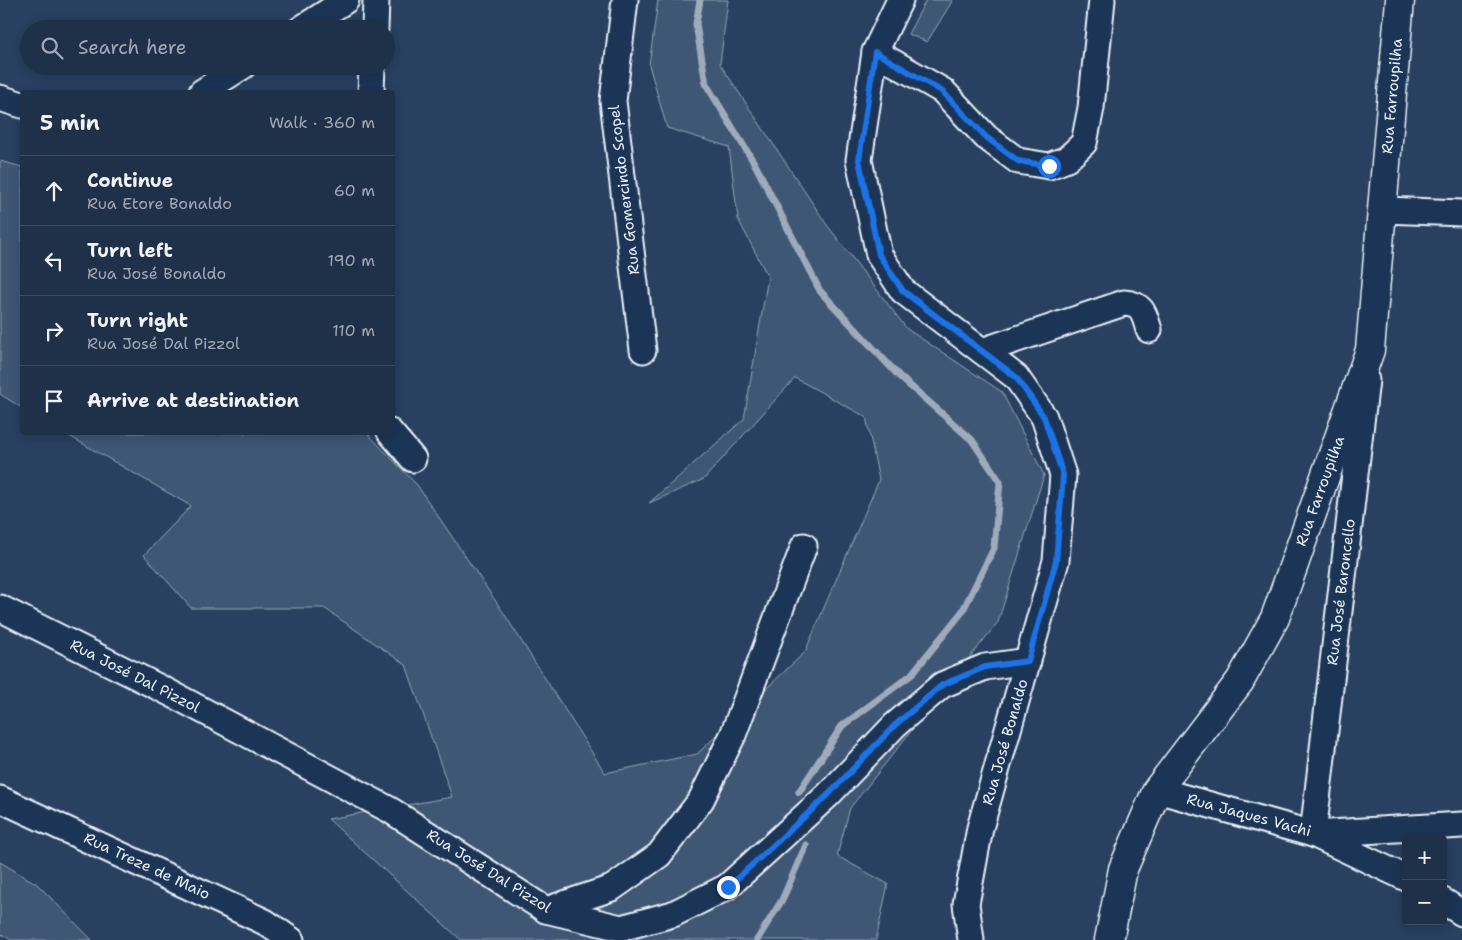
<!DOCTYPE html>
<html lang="en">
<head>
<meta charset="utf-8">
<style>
	:root { --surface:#1f3049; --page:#2c3c53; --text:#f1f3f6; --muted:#a1a9b4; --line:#3c4b61 }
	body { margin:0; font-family:"Shantell Sans",sans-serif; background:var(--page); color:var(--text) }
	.controls { position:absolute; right:15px; bottom:15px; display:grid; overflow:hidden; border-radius:5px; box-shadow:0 2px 12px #0003 }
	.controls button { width:45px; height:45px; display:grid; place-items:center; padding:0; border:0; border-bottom:1px solid var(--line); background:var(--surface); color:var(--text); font:25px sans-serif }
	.stop { position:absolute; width:15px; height:15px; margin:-11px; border:4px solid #1a73e8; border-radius:50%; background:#fff }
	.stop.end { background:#1a73e8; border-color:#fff; box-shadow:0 1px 5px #0008 }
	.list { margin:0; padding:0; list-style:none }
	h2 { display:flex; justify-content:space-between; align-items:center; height:65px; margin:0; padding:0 20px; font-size:21px }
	h2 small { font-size:16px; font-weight:400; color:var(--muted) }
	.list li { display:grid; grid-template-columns:32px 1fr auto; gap:15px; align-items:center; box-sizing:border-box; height:70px; padding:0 20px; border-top:1px solid var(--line) }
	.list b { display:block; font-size:19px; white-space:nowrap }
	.list p { margin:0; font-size:16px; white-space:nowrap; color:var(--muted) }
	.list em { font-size:16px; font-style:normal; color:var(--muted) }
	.icon { flex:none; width:28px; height:28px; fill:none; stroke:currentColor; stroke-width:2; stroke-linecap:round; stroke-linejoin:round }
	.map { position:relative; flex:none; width:1462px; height:940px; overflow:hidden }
	.search { position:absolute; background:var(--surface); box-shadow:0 2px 12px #0003; left:20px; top:20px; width:375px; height:55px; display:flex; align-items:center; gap:12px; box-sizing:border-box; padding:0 18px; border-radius:28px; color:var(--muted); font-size:19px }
	.panel { position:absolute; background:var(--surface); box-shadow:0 2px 12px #0003; left:20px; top:90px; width:375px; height:345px; border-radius:5px }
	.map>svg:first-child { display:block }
	.green { fill:#415774; stroke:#94a4b6 }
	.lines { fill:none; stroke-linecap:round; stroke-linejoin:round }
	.stream { stroke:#9dabbd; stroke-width:7 }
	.street-casing { stroke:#e8f1f8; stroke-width:29 }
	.secondary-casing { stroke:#e8f1f8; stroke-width:31 }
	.street { stroke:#1d3557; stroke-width:25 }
	.secondary { stroke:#1d3557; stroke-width:28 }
	.route { stroke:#1a73e8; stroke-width:6 }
	.labels { text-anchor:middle; stroke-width:4.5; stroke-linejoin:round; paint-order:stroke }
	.street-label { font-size:15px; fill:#e8f1f8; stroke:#1d3557 }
</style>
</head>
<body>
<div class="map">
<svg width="1462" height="940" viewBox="0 0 1462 940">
	<rect width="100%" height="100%" fill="#294061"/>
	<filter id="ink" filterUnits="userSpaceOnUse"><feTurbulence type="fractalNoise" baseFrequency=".02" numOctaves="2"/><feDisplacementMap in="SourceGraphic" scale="10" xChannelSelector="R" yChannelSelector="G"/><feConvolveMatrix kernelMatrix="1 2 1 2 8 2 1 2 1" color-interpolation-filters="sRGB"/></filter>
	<g filter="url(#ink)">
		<g class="green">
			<path d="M658,0H728L720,64L827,225L907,329L1002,392L1044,475L998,622L850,808L837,856L888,884L876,940H461L328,819L452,797L406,665L324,608H191L144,555L191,506L64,433H367L417,485L503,612L605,773L697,754L805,652L879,480L866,417L795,378L704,479L649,503L744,419L768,277L738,219L729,147L667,128L649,65Z"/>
			<path d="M926,0H953L927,42L908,34Z"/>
			<path d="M0,161L22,167V408L0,394Z"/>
			<path d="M0,862L37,884L92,940H11L0,933Z"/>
		</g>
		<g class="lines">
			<g class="stream">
				<path d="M700,0L696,24L706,84L756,166L820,291L900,377L972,440L1000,482L994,548L962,612L911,675L842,726L799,792"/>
				<path d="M757,940L782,900L806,845"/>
			</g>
			<defs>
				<g id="street">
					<path d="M625,0L613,101L643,350"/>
					<path d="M900,0L875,52L859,160L879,255L903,291L1016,377L1044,417L1063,475L1056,561L980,828L966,904L971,940"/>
					<path d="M301,29L346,0"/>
					<path d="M375,29L376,0"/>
					<path d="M875,52L943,91L986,137L1018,161L1049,166L1067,159L1084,143L1091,108L1102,0"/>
					<path d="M202,92L243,66"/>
					<path d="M371,92L372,66"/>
					<path d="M0,98L22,105"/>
					<path d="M1383,210L1462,213"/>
					<path d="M982,351L1124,303C1143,304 1144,314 1149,330"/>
					<path d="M390,432L413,459"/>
					<path d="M0,608L170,693L390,810L546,910L621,928L673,914L727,887L828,795L895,725L942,685L985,667L1028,661"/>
					<path d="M1157,790L1313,834L1462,825"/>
					<path d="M0,799L265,922L291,940"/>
					<path d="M1313,834L1366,380"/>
					<path d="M1315,835L1406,878"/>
					<path d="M1443,901L1462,913"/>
					<path d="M546,910L612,888L659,855L701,800L733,735L804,546"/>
				</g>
				<path id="secondary" d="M1109,940L1123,869L1157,790L1240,681L1275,618L1370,350L1400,0"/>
			</defs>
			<use href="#street" class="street-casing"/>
			<use href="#secondary" class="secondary-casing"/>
			<use href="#street" class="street"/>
			<use href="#secondary" class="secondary"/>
		</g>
	</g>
	<g class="lines" filter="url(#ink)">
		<path class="route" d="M728,887L828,795L895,725L942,685L985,667L1028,661L1056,561L1063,475L1044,417L1016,377L903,291L879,255L859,160L875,52L943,92L986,137L1018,161L1049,166"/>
	</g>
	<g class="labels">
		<g class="street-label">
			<text transform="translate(1392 96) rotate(-85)" y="5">Rua Farroupilha</text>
			<text transform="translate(624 190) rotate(-97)" y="5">Rua Gomercindo Scopel</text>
			<text transform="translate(1320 491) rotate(-70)" y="5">Rua Farroupilha</text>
			<text transform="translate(1341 592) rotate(-83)" y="5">Rua José Baroncello</text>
			<text transform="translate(135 676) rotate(27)" y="5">Rua José Dal Pizzol</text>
			<text transform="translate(1005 742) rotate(-74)" y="5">Rua José Bonaldo</text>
			<text transform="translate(1249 815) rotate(15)" y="5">Rua Jaques Vachi</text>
			<text transform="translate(147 866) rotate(25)" y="5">Rua Treze de Maio</text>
			<text transform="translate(489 871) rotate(32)" y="5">Rua José Dal Pizzol</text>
		</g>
	</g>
</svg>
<div class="controls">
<button>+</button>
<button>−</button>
</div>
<div class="stop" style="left:1049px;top:166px"></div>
<div class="stop end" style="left:728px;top:887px"></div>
<div class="search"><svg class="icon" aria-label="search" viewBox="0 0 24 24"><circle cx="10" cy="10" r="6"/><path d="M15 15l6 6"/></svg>Search here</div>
<section class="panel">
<h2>5 min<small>Walk · 360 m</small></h2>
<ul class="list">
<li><svg class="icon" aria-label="ahead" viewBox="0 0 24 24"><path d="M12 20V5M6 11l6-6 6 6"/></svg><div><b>Continue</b><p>Rua Etore Bonaldo</p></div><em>60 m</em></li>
<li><svg class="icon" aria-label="left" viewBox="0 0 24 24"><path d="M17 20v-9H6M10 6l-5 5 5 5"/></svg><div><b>Turn left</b><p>Rua José Bonaldo</p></div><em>190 m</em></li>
<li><svg class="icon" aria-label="right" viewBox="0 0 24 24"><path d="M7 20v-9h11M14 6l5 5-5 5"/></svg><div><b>Turn right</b><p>Rua José Dal Pizzol</p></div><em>110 m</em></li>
<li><svg class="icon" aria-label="arrive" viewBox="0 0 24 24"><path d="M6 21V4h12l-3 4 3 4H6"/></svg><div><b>Arrive at destination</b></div></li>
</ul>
</section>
</div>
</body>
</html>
